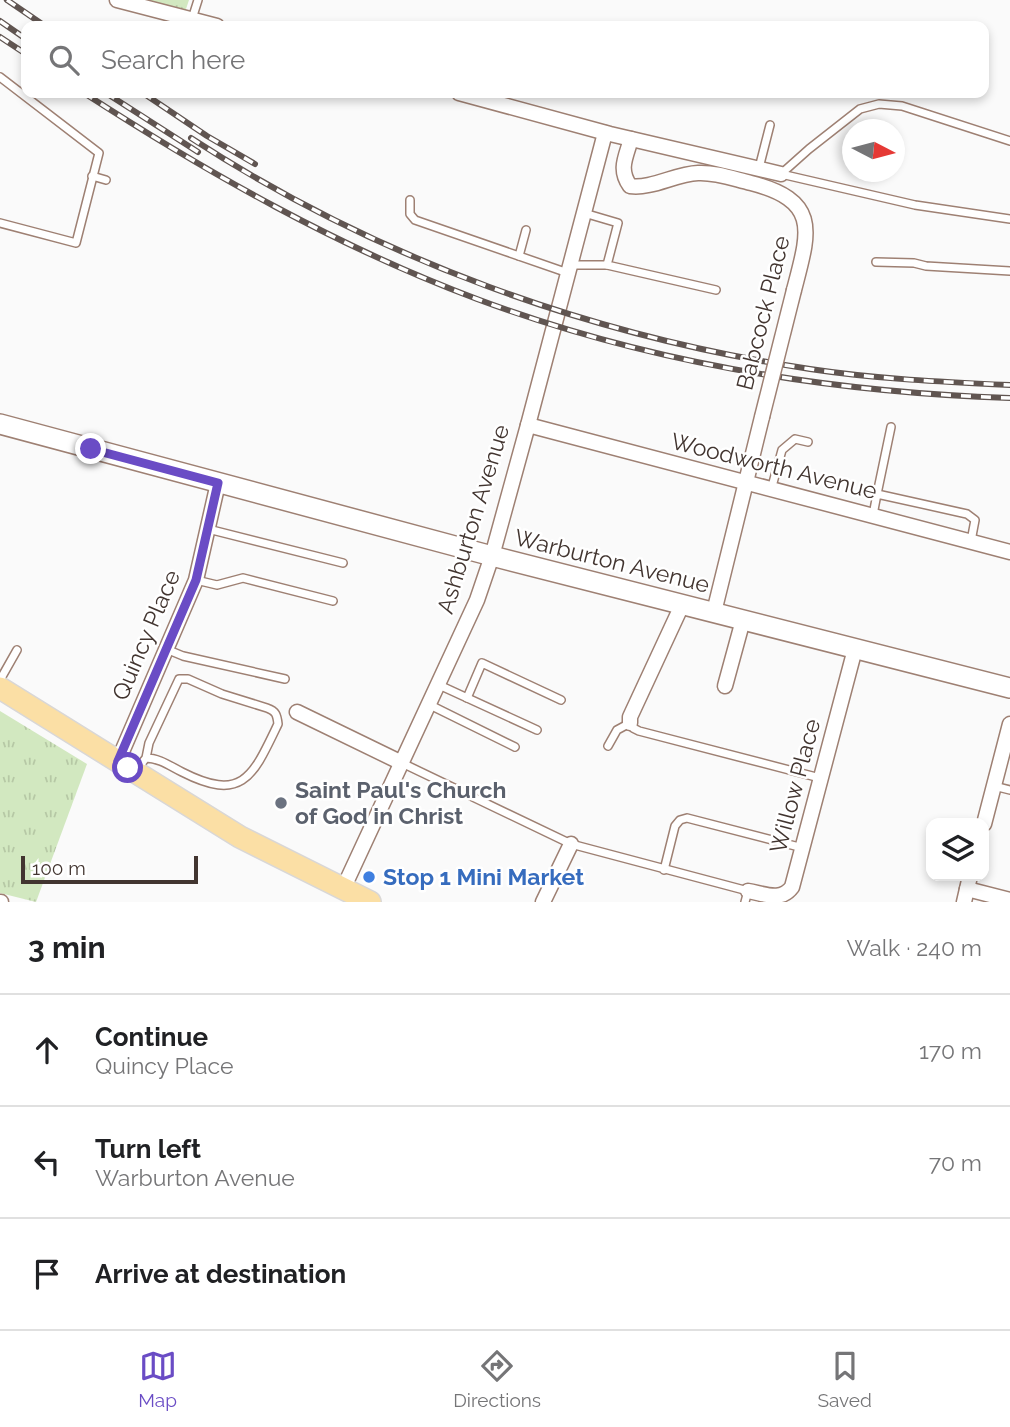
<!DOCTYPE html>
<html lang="en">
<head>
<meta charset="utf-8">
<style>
	:root { --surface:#fff; --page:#f2f2f2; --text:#202124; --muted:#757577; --line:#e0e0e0; --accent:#6a4cc5 }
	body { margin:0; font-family:Raleway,sans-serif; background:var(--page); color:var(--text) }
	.controls { position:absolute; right:21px; bottom:21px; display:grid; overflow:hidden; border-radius:14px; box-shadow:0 4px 10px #0003 }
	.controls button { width:63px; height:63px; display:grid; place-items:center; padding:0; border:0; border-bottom:2px solid var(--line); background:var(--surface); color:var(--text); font:35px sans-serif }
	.compass { position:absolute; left:842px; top:119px; width:63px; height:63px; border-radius:50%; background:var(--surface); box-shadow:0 4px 10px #0003; rotate:96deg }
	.scale { position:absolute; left:21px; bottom:18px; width:177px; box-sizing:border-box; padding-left:7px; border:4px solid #423530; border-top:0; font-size:19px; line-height:24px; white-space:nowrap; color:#423530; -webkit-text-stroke:5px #fff; paint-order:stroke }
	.stop { position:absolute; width:21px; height:21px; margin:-16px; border:5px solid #6a4cc5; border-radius:50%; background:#fff }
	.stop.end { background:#6a4cc5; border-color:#fff; box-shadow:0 2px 7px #0008 }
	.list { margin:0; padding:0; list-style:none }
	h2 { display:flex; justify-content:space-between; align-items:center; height:91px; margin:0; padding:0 28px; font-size:30px }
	h2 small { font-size:23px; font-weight:400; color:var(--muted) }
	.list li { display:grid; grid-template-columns:46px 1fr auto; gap:21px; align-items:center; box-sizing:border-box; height:112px; padding:0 28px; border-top:2px solid var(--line) }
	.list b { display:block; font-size:26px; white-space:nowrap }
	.list p { margin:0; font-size:23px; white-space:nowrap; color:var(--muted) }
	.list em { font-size:23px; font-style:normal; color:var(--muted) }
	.icon { flex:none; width:38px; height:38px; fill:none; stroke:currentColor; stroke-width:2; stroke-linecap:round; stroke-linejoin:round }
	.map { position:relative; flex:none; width:1010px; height:902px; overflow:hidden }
	.search { position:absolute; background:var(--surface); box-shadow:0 4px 10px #0003; left:21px; right:21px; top:21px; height:77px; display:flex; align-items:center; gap:18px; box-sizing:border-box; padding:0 24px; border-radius:14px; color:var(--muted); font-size:26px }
	.sheet { height:427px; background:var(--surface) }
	nav { display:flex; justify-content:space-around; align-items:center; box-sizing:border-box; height:98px; border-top:2px solid var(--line); background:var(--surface); font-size:19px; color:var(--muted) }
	nav a { display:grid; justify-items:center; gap:4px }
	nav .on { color:var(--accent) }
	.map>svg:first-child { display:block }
	.park { fill:url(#park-tufts) }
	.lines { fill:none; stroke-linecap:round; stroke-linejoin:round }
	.lane-casing { stroke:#9e8073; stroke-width:10 }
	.street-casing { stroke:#9e8073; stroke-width:17 }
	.secondary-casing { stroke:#9e8073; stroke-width:22 }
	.primary-casing { stroke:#d9d7d6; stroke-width:24 }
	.lane { stroke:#fff; stroke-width:7 }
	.street { stroke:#fff; stroke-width:14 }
	.secondary { stroke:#fff; stroke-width:19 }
	.primary { stroke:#fbdfa5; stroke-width:21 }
	.rail-casing { stroke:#605551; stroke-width:6 }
	.rail { stroke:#fff; stroke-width:3.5; stroke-dasharray:10; stroke-linecap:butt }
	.street-bridge-casing { stroke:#9e8073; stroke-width:17; stroke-linecap:butt }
	.street-bridge { stroke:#fff; stroke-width:14 }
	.route { stroke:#6a4cc5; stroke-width:9 }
	.worship-dot { fill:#6b7280; stroke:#fff; stroke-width:2.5 }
	.shop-dot { fill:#3f7fe0; stroke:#fff; stroke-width:2.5 }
	.labels { text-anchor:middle; stroke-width:5; stroke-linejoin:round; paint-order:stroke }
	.street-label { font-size:23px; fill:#423530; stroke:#fff }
	.worship-label { font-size:23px; font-weight:bold; fill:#5b616d; stroke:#fff; text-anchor:start }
	.shop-label { font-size:23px; font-weight:bold; fill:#366cbe; stroke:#fff; text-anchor:start }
</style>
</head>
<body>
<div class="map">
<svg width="1010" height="902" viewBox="0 0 1010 902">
	<defs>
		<pattern id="park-tufts" width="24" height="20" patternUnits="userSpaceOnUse" patternTransform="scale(1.75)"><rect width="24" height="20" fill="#d2e8c0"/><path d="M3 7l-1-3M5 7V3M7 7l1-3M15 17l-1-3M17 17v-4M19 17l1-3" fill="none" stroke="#b6c8a5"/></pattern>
	</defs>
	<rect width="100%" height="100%" fill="#fafafa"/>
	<g class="park">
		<path d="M145,0H189L185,12Z"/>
		<path d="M0,711L87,764L36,902L0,893Z"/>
	</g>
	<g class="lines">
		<defs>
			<g id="lane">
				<path d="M192,19L198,0"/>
				<path d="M0,77L99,153L76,243L0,223"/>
				<path d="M759,168L770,125"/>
				<path d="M781,174L809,149L860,109L879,104L902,106L1010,141"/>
				<path d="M781,174L915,205L1010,219"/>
				<path d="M92,176L106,180"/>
				<path d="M410,200V214L415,220L568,273"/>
				<path d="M584,213L618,223L607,265L716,290"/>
				<path d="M519,256L526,230"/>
				<path d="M876,262L914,263L926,266L1010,271"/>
				<path d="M570,265H607"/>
				<path d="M771,490L782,450L795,439L808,442"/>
				<path d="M877,494L891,427"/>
				<path d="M873,515L877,494L967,514L975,520L971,541"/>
				<path d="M208,529L343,563"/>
				<path d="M196,580L217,585L243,578L333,601"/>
				<path d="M166,649L183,656L285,679"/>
				<path d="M0,680L17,650"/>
				<path d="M439,685L537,730"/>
				<path d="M467,698L482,663L561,700"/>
				<path d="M430,705L515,747"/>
				<path d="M608,746L617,730L630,723L633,728L639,731L820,778"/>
				<path d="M402,763L571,844L748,891L745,902"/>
				<path d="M137,769L146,758L149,743L179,679H188L222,694L267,708C276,711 277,715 278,724C253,776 243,803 182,772C170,766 159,758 146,758"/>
				<path d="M994,786L1010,790"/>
				<path d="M664,870L675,826L680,820L687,818L803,848"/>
			</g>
			<g id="street">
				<path d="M117,0L217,26"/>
				<path d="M459,93L610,134L781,174"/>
				<path d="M631,139C626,157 618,169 630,186C652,189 675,174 698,173C716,172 734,179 751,183C821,201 809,232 794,290"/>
				<path d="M528,425L1010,552"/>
				<path d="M714,612L762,417"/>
				<path d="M725,686L743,620"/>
				<path d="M297,712L402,763"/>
				<path d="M630,723V717L682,605"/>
				<path d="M118,761L196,580L218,483"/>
				<path d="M984,824L1010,724"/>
				<path d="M343,889L477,600L492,556L528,425L605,133"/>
				<path d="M967,889L1010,900"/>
				<path d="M748,891C765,894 781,902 792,887L855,649"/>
				<path d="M0,902H1"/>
				<path d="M543,902L571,844"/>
				<path d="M964,902L970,876"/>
			</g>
			<path id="secondary" d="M0,424L492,556L1010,688"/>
			<path id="primary" d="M0,688L240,837L370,902"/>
		</defs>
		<use href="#lane" class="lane-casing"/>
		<use href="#street" class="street-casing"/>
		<use href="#secondary" class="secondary-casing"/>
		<use href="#primary" class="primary-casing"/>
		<use href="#lane" class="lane"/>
		<use href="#street" class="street"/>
		<use href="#secondary" class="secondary"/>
		<use href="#primary" class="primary"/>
		<defs>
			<g id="rail">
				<path d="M7,0L45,26"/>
				<path d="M0,21L26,39"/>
				<path d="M0,37L26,54"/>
				<path d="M84,93C208,173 338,247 477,299C648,363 828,392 1010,398"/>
				<path d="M106,93L198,152"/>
				<path d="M143,93L207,136L255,164"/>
				<path d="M191,138C377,259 591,336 810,369C876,379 943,382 1010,385"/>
			</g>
		</defs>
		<use href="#rail" class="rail-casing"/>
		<use href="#rail" class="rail"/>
		<defs>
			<path id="street-bridge" d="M762,417L794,290"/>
		</defs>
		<use href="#street-bridge" class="street-bridge-casing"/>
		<use href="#street-bridge" class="street-bridge"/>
	</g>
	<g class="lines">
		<path class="route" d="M91,449L218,483L196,580L118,761L128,768"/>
	</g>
	<circle class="worship-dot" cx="281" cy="803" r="7"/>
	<circle class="shop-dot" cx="369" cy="877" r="7"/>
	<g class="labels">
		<g class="street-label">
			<text transform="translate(763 313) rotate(-76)" y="8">Babcock Place</text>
			<text transform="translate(774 466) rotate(14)" y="8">Woodworth Avenue</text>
			<text transform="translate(473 519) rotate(-73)" y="8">Ashburton Avenue</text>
			<text transform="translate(612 561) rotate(14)" y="8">Warburton Avenue</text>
			<text transform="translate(146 635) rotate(-67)" y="8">Quincy Place</text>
			<text transform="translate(795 786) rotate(-75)" y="8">Willow Place</text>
		</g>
		<g class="worship-label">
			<text x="295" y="798">Saint Paul's Church<tspan x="295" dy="26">of God in Christ</tspan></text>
		</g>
		<g class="shop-label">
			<text x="383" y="885">Stop 1 Mini Market</text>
		</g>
	</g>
</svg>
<div class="controls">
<button><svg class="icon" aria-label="layers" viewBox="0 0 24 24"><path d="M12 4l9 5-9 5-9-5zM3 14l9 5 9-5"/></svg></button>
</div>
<svg class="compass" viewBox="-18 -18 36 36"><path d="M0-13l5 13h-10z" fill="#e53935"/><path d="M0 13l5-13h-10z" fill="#757577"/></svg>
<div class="scale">100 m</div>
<div class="stop" style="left:128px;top:768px"></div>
<div class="stop end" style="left:91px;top:449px"></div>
<div class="search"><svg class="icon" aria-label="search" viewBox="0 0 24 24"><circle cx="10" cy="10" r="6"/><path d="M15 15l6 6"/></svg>Search here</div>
</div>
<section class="sheet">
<h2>3 min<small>Walk · 240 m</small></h2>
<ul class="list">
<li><svg class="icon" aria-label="ahead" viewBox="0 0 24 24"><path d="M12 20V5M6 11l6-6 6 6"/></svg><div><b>Continue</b><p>Quincy Place</p></div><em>170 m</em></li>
<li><svg class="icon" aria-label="left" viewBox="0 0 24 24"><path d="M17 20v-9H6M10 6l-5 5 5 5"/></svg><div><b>Turn left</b><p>Warburton Avenue</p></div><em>70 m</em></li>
<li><svg class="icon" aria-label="arrive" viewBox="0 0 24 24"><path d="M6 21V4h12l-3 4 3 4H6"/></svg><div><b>Arrive at destination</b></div></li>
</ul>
</section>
<nav>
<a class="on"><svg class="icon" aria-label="map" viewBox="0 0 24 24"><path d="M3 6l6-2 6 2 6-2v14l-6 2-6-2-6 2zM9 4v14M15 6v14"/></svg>Map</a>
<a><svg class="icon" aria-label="directions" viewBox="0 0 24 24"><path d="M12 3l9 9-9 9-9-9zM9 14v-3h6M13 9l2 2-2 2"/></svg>Directions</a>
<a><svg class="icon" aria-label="saved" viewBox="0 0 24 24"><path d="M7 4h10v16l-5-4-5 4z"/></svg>Saved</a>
</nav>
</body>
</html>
